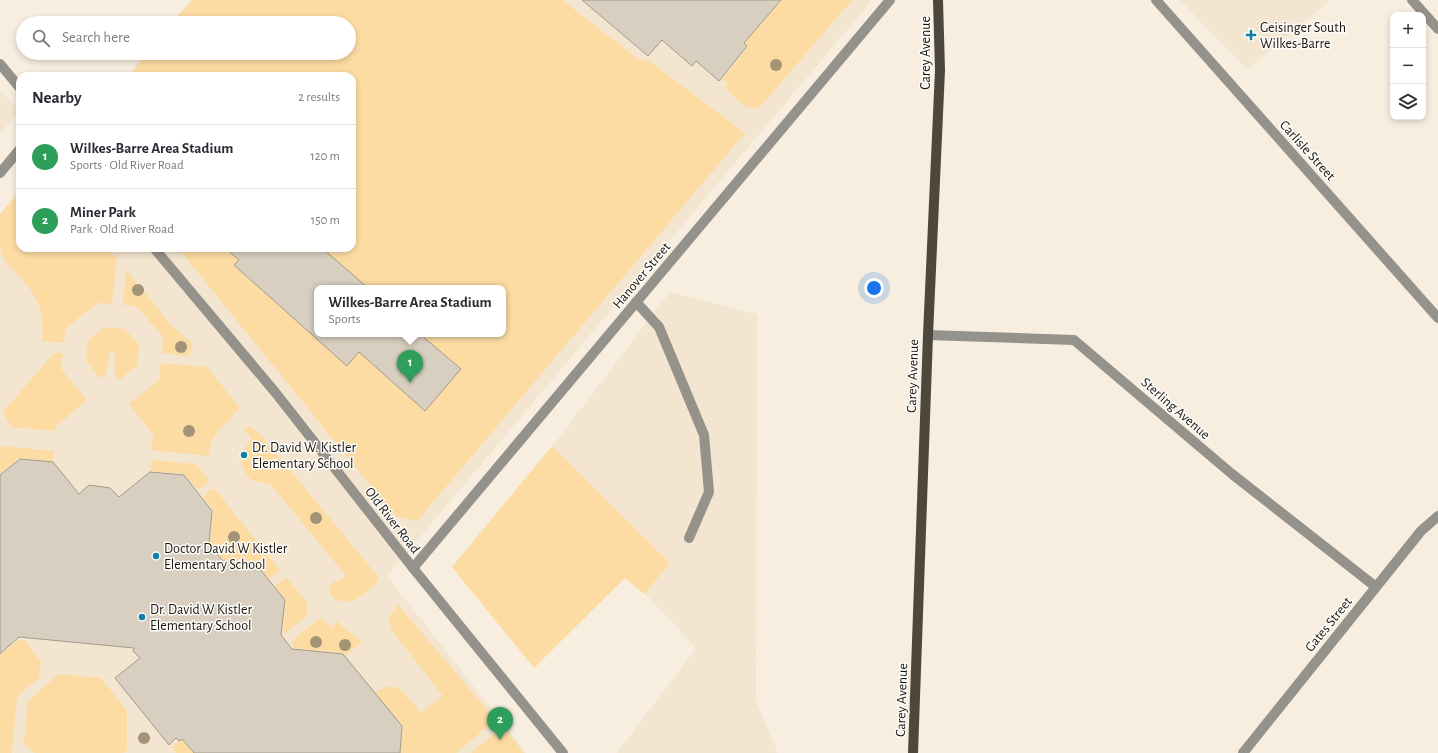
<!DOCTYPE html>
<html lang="en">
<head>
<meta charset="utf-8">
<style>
	:root { --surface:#fff; --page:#f2f2f3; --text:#2b2b33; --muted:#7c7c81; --line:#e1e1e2; --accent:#107ea7 }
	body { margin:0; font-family:"Alegreya Sans",sans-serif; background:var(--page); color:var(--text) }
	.controls { position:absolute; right:12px; top:12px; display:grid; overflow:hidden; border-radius:8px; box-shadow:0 2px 6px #0003 }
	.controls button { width:36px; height:36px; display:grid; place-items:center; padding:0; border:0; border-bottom:1px solid var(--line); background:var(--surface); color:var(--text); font:20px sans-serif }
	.you { position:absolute; left:874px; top:288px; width:14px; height:14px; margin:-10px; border:3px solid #fff; border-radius:50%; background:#1a73e8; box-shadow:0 0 0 6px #1a73e833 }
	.badge { display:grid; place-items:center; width:26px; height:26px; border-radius:50%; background:var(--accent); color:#fff; font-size:13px; font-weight:700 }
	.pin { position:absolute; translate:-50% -33px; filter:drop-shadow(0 1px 2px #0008) }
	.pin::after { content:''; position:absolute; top:21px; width:14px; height:12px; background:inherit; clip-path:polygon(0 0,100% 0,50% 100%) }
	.popup { position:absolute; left:314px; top:285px; width:192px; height:52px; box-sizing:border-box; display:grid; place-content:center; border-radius:8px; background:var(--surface); filter:drop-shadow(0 1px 3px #0005); font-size:13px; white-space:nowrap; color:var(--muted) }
	.popup b { font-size:15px; color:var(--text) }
	.popup::after { content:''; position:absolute; left:50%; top:100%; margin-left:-8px; border:8px solid transparent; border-top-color:var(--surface) }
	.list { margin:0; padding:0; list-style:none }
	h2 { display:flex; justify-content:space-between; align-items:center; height:52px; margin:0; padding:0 16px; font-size:17px }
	h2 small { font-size:13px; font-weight:400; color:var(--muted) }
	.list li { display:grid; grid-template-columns:26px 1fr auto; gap:12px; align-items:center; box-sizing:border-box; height:64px; padding:0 16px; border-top:1px solid var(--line) }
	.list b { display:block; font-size:15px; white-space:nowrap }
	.list p { margin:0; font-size:13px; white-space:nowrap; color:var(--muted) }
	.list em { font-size:13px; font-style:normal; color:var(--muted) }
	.icon { flex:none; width:22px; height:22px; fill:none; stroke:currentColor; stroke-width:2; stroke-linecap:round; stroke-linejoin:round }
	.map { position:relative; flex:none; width:1438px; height:753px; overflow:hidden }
	.search { position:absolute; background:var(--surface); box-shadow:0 2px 6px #0003; left:16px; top:16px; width:340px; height:44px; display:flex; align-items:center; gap:10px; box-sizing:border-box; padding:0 14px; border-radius:22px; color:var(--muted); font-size:15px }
	.panel { position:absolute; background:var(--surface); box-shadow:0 2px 6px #0003; left:16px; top:72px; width:340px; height:180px; border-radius:12px }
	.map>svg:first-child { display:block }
	.built { fill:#f3e5cf; fill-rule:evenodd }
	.green { fill:#fddca3; fill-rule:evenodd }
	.building { fill:#d8cfc0; stroke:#a29a8b }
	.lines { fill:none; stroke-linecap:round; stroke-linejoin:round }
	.minor { stroke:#95928b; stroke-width:10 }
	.major { stroke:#4d473c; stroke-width:10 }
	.tree { fill:#a39377 }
	.poi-dot { fill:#107ea7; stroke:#fefcf9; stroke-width:1.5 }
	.labels { text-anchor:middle; stroke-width:3; stroke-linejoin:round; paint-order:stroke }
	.poi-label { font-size:14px; fill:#191610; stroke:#fefcf9; text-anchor:start }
	.street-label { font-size:14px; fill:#191610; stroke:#fefcf9 }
</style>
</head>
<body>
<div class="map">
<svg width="1438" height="753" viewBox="0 0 1438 753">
	<rect width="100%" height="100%" fill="#f7eedf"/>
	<g class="built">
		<path d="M192,0H872L387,576L526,753H0V224L20,248H352V76H127L146,53H349V23H172ZM317,288H503V334H317Z"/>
		<path d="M1180,0H1330L1247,70Z"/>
		<path d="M0,89L19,111L0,134Z"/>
		<path d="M670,292L757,314L756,701L778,753H617L696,648L641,589L551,448Z"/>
	</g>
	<g class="green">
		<path d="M192,0H562L638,59L649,61L745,133L417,521L396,517L178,248H352V76H130L146,53H349V23H172ZM317,288H503V334H317Z"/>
		<path d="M781,0H852L761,106C746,114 736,97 725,88L728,84L722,79L747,47L744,43Z"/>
		<path d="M20,191V248H108L117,259L112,304L97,303L66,328L64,343L42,341C45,312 38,295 17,274C10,267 2,259 0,248C0,238 0,225 0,214Z"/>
		<path d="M126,270L172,326L193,344L188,356L162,353L163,336L136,306L123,305Z"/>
		<path d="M105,327L125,329L139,345L137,366L120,379H115V351H110L105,377H99L86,361L88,340Z"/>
		<path d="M54,353H63L61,369L87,400L56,426L55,431L11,427L3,412Z"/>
		<path d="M161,363L207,367L240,408C227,424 209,433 209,456L152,450L153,434L129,404L159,380Z"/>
		<path d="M249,426L262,436L380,579C368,591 352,610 334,598C329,595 329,590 330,584L347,577L271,485L251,480C237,462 239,456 252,438L244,430Z"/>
		<path d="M0,446L54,451L53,462L19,458L0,474Z"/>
		<path d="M552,446L670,563L644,594L625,578L534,668L452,567Z"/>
		<path d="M152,460L196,464L210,481L197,490L185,474L150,471Z"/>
		<path d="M214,488L280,570L269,579L256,563L223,560L210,544L213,510L204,498C205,492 209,490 214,488Z"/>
		<path d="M286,577L307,603V616L283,635L286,600L275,586Z"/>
		<path d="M398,605L490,713L488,726L456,753H400L403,727L375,693C397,676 407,697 421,712L443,696L392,631L389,617Z"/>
		<path d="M320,618L332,627L336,621L362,642L347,655L344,653L293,648L292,641Z"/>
		<path d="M18,640H25L41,662L39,678L17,696L12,753H0V655Z"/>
		<path d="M59,674L101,678L127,711V750L124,753H34L24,743L28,701Z"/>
		<path d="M503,726L524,753H471Z"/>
		<path d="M182,739L194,753H176L172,748Z"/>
	</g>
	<g class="building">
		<path d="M582,0H781L744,43L747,46L719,81L696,61L692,66L662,40L648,56Z"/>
		<path d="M225,248H322L368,288H317V334H420L461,369L425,411L359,352L347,366L234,265L239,260Z"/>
		<path d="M20,459L53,462L79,494L89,485L110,488L119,497L150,472L184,475L212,511L209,544L223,561L256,564L285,600L281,635L292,649L343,654L402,726L400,753H194L182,739L179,741L176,738L169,745L115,678L140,658L133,651L134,648L19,637L0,654V475Z"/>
	</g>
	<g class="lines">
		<g class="minor">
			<path d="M1156,0L1438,318"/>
			<path d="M1412,0L1438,29"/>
			<path d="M0,64L20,88"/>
			<path d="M0,173L20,149"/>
			<path d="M154,248L275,392L413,568L563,753"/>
			<path d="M636,302L659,327L704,435L709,492L689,538"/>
			<path d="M928,335L1074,340L1232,474L1376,587"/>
			<path d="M413,568L890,0"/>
			<path d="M1243,753L1421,531L1438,516"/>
		</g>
		<path class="major" d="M913,753L928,335L940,70L938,0"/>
	</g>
	<g class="tree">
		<circle cx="776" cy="65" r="6"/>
		<circle cx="138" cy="290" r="6"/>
		<circle cx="181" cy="347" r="6"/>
		<circle cx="189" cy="431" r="6"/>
		<circle cx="316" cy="518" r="6"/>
		<circle cx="234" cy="537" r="6"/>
		<circle cx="316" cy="642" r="6"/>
		<circle cx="345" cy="645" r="6"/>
		<circle cx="144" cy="738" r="6"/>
	</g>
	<g class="poi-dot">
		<path d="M1249 29h4v4h4v4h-4v4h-4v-4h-4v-4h4z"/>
		<circle cx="244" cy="455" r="4"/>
		<circle cx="156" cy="556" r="4"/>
		<circle cx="142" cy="617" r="4"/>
	</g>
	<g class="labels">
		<g class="poi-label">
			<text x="1260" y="32">Geisinger South<tspan x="1260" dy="16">Wilkes-Barre</tspan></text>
			<text x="252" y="452">Dr. David W. Kistler<tspan x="252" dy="16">Elementary School</tspan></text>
			<text x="164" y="553">Doctor David W Kistler<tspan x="164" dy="16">Elementary School</tspan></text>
			<text x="150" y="614">Dr. David W Kistler<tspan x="150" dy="16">Elementary School</tspan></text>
		</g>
		<g class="street-label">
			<text transform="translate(925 53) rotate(-90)" y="5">Carey Avenue</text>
			<text transform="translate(1308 150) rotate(48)" y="5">Carlisle Street</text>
			<text transform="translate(641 275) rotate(-50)" y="5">Hanover Street</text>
			<text transform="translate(912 376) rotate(-88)" y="5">Carey Avenue</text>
			<text transform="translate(1176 408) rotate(41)" y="5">Sterling Avenue</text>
			<text transform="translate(393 520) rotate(52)" y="5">Old River Road</text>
			<text transform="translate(1328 624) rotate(-51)" y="5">Gates Street</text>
			<text transform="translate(901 700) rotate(-88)" y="5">Carey Avenue</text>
		</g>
	</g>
</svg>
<div class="controls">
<button>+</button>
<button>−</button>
<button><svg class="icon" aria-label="layers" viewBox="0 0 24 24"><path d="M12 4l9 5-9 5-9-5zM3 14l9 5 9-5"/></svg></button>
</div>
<div class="you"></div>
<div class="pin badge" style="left:410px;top:383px;background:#2e9e5b">1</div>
<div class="popup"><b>Wilkes-Barre Area Stadium</b>Sports</div>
<div class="pin badge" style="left:500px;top:740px;background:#2e9e5b">2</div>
<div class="search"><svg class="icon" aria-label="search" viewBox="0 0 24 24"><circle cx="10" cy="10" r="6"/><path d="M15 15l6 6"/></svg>Search here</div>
<section class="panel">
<h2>Nearby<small>2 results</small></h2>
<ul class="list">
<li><span class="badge" style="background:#2e9e5b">1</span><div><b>Wilkes-Barre Area Stadium</b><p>Sports · Old River Road</p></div><em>120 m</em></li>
<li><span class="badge" style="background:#2e9e5b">2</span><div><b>Miner Park</b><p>Park · Old River Road</p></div><em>150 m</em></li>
</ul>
</section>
</div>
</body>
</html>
